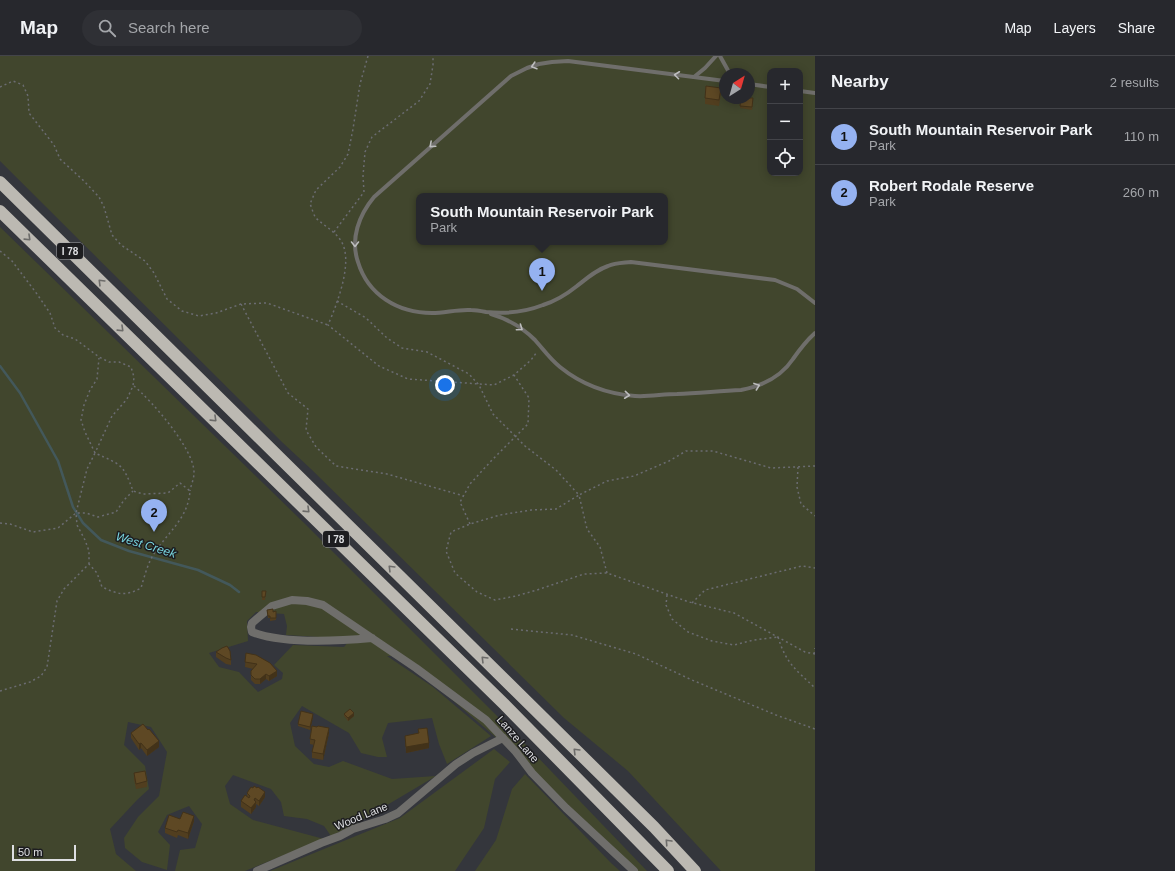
<!DOCTYPE html>
<html lang="en">
<head>
<meta charset="utf-8">
<style>
	:root { --surface:#27282d; --page:#2f3035; --text:#f1f3f6; --muted:#a4a6aa; --line:#434449; --accent:#95b2f1 }
	body { margin:0; font-family:Helvetica,sans-serif; background:var(--page); color:var(--text) }
	.controls { position:absolute; right:12px; top:12px; display:grid; overflow:hidden; border-radius:8px; box-shadow:0 2px 10px #0003 }
	.controls button { width:36px; height:36px; display:grid; place-items:center; padding:0; border:0; border-bottom:1px solid var(--line); background:var(--surface); color:var(--text); font:20px sans-serif }
	.compass { position:absolute; left:719px; top:12px; width:36px; height:36px; border-radius:50%; background:var(--surface); box-shadow:0 2px 10px #0003; rotate:37deg }
	.scale { position:absolute; left:12px; bottom:10px; width:64px; box-sizing:border-box; padding-left:4px; border:2px solid #dedfe2; border-top:0; font-size:11px; line-height:14px; white-space:nowrap; color:#dedfe2; -webkit-text-stroke:3px #1d1d20; paint-order:stroke }
	.you { position:absolute; left:445px; top:329px; width:14px; height:14px; margin:-10px; border:3px solid #fff; border-radius:50%; background:#1a73e8; box-shadow:0 0 0 6px #1a73e833 }
	.badge { display:grid; place-items:center; width:26px; height:26px; border-radius:50%; background:var(--accent); color:#111; font-size:13px; font-weight:700 }
	.pin { position:absolute; translate:-50% -33px; filter:drop-shadow(0 1px 2px #0008) }
	.pin::after { content:''; position:absolute; top:21px; width:14px; height:12px; background:inherit; clip-path:polygon(0 0,100% 0,50% 100%) }
	.popup { position:absolute; left:416px; top:137px; width:252px; height:52px; box-sizing:border-box; display:grid; place-content:center; border-radius:8px; background:var(--surface); filter:drop-shadow(0 1px 3px #0005); font-size:13px; white-space:nowrap; color:var(--muted) }
	.popup b { font-size:15px; color:var(--text) }
	.popup::after { content:''; position:absolute; left:50%; top:100%; margin-left:-8px; border:8px solid transparent; border-top-color:var(--surface) }
	.list { margin:0; padding:0; list-style:none }
	h2 { display:flex; justify-content:space-between; align-items:center; height:52px; margin:0; padding:0 16px; font-size:17px }
	h2 small { font-size:13px; font-weight:400; color:var(--muted) }
	.list li { display:grid; grid-template-columns:26px 1fr auto; gap:12px; align-items:center; box-sizing:border-box; height:56px; padding:0 16px; border-top:1px solid var(--line) }
	.list b { display:block; font-size:15px; white-space:nowrap }
	.list p { margin:0; font-size:13px; white-space:nowrap; color:var(--muted) }
	.list em { font-size:13px; font-style:normal; color:var(--muted) }
	.icon { flex:none; width:22px; height:22px; fill:none; stroke:currentColor; stroke-width:2; stroke-linecap:round; stroke-linejoin:round }
	.map { position:relative; flex:none; width:815px; height:815px; overflow:hidden }
	header { display:flex; align-items:center; gap:24px; box-sizing:border-box; height:56px; padding:0 20px; background:var(--surface); border-bottom:1px solid var(--line) }
	header strong { font-size:19px }
	nav { display:flex; gap:22px; margin-inline-start:auto; font-size:14px }
	.search { width:280px; height:36px; background:var(--page); display:flex; align-items:center; gap:10px; box-sizing:border-box; padding:0 14px; border-radius:22px; color:var(--muted); font-size:15px }
	main { display:flex }
	aside { flex:1; background:var(--surface) }
	.map>svg:first-child { display:block }
	.green { fill:#41462d; fill-rule:evenodd }
	.lines { fill:none; stroke-linecap:round; stroke-linejoin:round }
	.stream { stroke:#43585b; stroke-width:2.5 }
	.path { stroke:#6b6c71; stroke-width:1.5; stroke-dasharray:2 3; stroke-linecap:butt }
	.lane { stroke:#6f6e6b; stroke-width:4 }
	.street { stroke:#6f6e6b; stroke-width:8 }
	.highway { stroke:#bcb9b2; stroke-width:12 }
	.wall { fill:#513e1f }
	.shaded-wall { fill:#423219 }
	.building { fill:#5e4824; stroke:#423219 }
	.oneway { stroke:#bdbdbe }
	.oneway2 { stroke:#6c6b69 }
	.labels { text-anchor:middle; stroke-width:3; stroke-linejoin:round; paint-order:stroke }
	.shield { fill:#1d1d20; stroke:#a4a5a8; stroke-width:1 }
	.shield-label { font-size:10px; font-weight:bold; fill:#dedfe2 }
	.street-label { font-size:11px; fill:#dedfe2; stroke:#1d1d20 }
	.water-label { font-size:12px; font-style:italic; fill:#78d5de; stroke:#1d1d20 }
</style>
</head>
<body>
<header>
<strong>Map</strong>
<div class="search"><svg class="icon" aria-label="search" viewBox="0 0 24 24"><circle cx="10" cy="10" r="6"/><path d="M15 15l6 6"/></svg>Search here</div>
<nav><a>Map</a><a>Layers</a><a>Share</a></nav>
</header>
<main>
<div class="map">
<svg width="815" height="815" viewBox="0 0 815 815">
	<rect width="100%" height="100%" fill="#34363c"/>
	<g class="green">
		<path d="M0,0H815V815H721L628,715L564,662L311,413L283,387L0,105ZM770,15H800V117H770ZM725,18H749V42H725ZM419,140H665V186H419Z"/>
		<path d="M0,171L303,466L527,690L647,815H638L499,684L435,629L394,600H387L433,631L491,680L447,708L439,688L432,662L388,667L382,682L387,701H378L361,697L349,677L302,650L290,667L295,690L314,708L329,711L343,705L392,723L436,720L355,768L331,780L324,770L307,763L284,760L281,746L271,733L233,719L225,730L230,748L253,764L324,783L245,815H175L180,794L195,792L202,768L189,750L167,759L158,776L170,789L167,814L142,806L125,792L124,782L138,761L159,740L167,696L151,671L128,666L124,689L145,710L149,733L137,744L110,773L116,798L136,815H0ZM256,556L284,558L287,570L286,579L335,582L353,580L344,591L293,589L274,609L283,617L282,623L258,636L239,616L219,611L209,597L248,585L247,565Z"/>
		<path d="M494,693L510,706L495,723L484,772L455,815H270L400,762Z"/>
		<path d="M525,718L611,807L620,815H475L496,784L512,733Z"/>
	</g>
	<g class="lines">
		<path class="stream" d="M0,310L20,337L58,405L73,451L83,467L101,484L129,495L198,514L230,529L239,536"/>
		<g class="path">
			<path d="M368,0L360,28L353,73L348,98L340,111L316,134L310,148C312,152 313,158 316,162C324,170 335,175 341,185C354,205 337,248 328,269L379,310L408,323L494,329L514,319L531,304L537,296"/>
			<path d="M0,31L13,25L23,29L28,40L29,57L54,89L60,103L84,125L99,141L104,151L112,179L121,189L145,205L154,217L167,243L182,255L199,260L216,257L241,248L267,247L328,269"/>
			<path d="M334,176L364,136L363,120L365,96L372,81L419,45L430,28L433,9V0"/>
			<path d="M0,195L12,205L37,238L50,257L55,272L63,279L75,283L99,301L109,306H119L131,311L134,321L133,330L127,343L112,360L95,397"/>
			<path d="M337,245L366,262L387,282L402,292L427,296L469,318L479,329L493,358L525,390L556,414L579,439L607,425L634,420L669,405L686,395H713L771,412L815,410"/>
			<path d="M241,248L288,337L308,353L306,374L316,391L336,410L387,418L464,440"/>
			<path d="M134,330C151,344 195,394 194,417C194,423 191,429 190,435"/>
			<path d="M95,397L85,376L81,364L84,349L90,334L97,323L99,302"/>
			<path d="M798,411L797,431L801,448L815,460"/>
			<path d="M0,467L10,468L33,476L58,472L76,457H86L98,461L116,456L124,444L133,435"/>
			<path d="M470,468L460,446L470,428L492,404L528,368L529,342L514,319"/>
			<path d="M607,517L600,491L587,473L579,439L556,453L531,454L500,459L470,468L451,476L446,495L455,517L477,536L495,544L516,540L537,534L584,518L607,517L689,546L734,557L805,596L815,598"/>
			<path d="M667,539L666,549L672,563L688,576L712,585L734,589L754,584L778,581"/>
			<path d="M692,547L705,534L802,510L815,512"/>
			<path d="M511,573L572,579L636,598L692,624L776,659L815,673"/>
			<path d="M778,581C786,607 795,613 815,632"/>
			<path d="M814,598L815,592"/>
			<path d="M0,635L30,626L41,620L47,611L57,545L64,533L89,508L97,517L102,531C118,538 124,541 141,532C144,522 147,510 152,501C166,477 188,464 190,435L180,427L168,437L143,438L133,435C123,407 121,409 95,397L87,413L76,457L77,469L85,484L89,495V508"/>
		</g>
		<g class="lane">
			<path d="M720,0L730,18"/>
			<path d="M694,21L705,12L716,0"/>
			<path d="M725,25L568,5L552,6L539,8L527,12L511,20L374,141C359,159 350,183 358,206C368,239 398,257 432,257C445,257 458,253 471,254C476,254 481,255 486,256C505,258 525,256 543,249C556,245 567,238 577,230C587,222 596,214 608,210C615,207 623,207 631,206L775,224L797,233L815,247"/>
			<path d="M749,28L770,31"/>
			<path d="M800,35L815,37"/>
			<path d="M491,258C508,263 523,272 535,284C543,293 550,303 560,311C581,328 608,338 635,340C649,341 663,338 677,338C699,337 720,335 741,334C762,330 781,321 793,303C800,293 806,285 815,277"/>
		</g>
		<g class="street">
			<path d="M372,582C339,585 283,588 252,576L251,571L252,567L272,550L292,544L307,545L323,549L416,612L486,664L516,696L532,717L566,752L634,815"/>
			<path d="M257,815L321,787L340,780L353,773L385,763L398,757L456,708L473,697L503,682"/>
		</g>
		<g class="highway">
			<path d="M0,126L654,771L695,815"/>
			<path d="M0,155L504,648L668,815"/>
		</g>
	</g>
	<g class="wall">
		<path d="M721,37L719,50L705,48V42Z"/>
		<path d="M753,45L752,54L740,52V50Z"/>
		<path d="M262,535H266L265,544H262Z"/>
		<path d="M267,554L273,556L276,555V564L270,565V562H268Z"/>
		<path d="M216,596L231,604V609L226,608L216,601Z"/>
		<path d="M246,597L277,620L269,625L266,623L260,628H255L251,624V615L253,613L245,611Z"/>
		<path d="M344,658L354,660L348,665L344,660Z"/>
		<path d="M313,661L310,674L298,670V668Z"/>
		<path d="M418,673L429,692L406,697L405,680L418,677Z"/>
		<path d="M131,677L159,691L147,700L141,692L139,694L131,682Z"/>
		<path d="M329,677L323,704L312,702V696L314,689L310,688V683Z"/>
		<path d="M134,717L147,725V731L136,733L134,723Z"/>
		<path d="M247,737L265,741L259,750L256,748V751L251,758L241,751V745L247,740Z"/>
		<path d="M180,763L194,765L188,783L178,779L177,782L165,777V772Z"/>
	</g>
	<g class="shaded-wall">
		<path d="M277,615V620L269,625V620Z"/>
		<path d="M266,618V623L260,628V623Z"/>
		<path d="M354,657V660L348,665V662Z"/>
		<path d="M313,658V661L310,674V671Z"/>
		<path d="M329,672V677L323,704V698Z"/>
		<path d="M159,685V691L147,700V694Z"/>
		<path d="M141,687V692L139,694V688Z"/>
		<path d="M429,687V692L406,697V691Z"/>
		<path d="M265,736V741L259,750V745Z"/>
		<path d="M255,742L256,751L251,758V752L254,744Z"/>
		<path d="M194,760V765L188,783V777Z"/>
	</g>
	<g class="building">
		<path d="M706,30L721,32L719,44L705,42Z"/>
		<path d="M741,42H753L752,51L740,50Z"/>
		<path d="M262,535H266L265,541H262Z"/>
		<path d="M273,553V556L276,555V562H270V560H268L267,554Z"/>
		<path d="M227,590L230,595L231,604L226,602L216,596L222,592Z"/>
		<path d="M246,597L256,599L270,607L277,615L269,620L266,618L260,623H255L251,619V615L257,608L245,606Z"/>
		<path d="M350,653L354,657L348,662L344,658Z"/>
		<path d="M301,655L313,658L310,671L298,668Z"/>
		<path d="M143,668L148,674L149,673L159,685L147,694L141,687L139,688L131,677Z"/>
		<path d="M312,670L317,671L318,670L329,672L323,698L312,696L315,684L310,683Z"/>
		<path d="M427,672L429,687L406,691L405,680L419,677L418,673Z"/>
		<path d="M145,715L147,725L136,728L134,717Z"/>
		<path d="M254,730L257,732L258,731L265,736L259,745L255,742L254,744L256,746L251,752L241,745L245,739L249,742L250,740L247,737L251,731L253,732Z"/>
		<path d="M183,756L194,760L188,777L178,774L177,776L165,772L169,759L180,763Z"/>
	</g>
	<defs><path id="oneway-chevron" d="M-2-3.5L2.5 0L-2 3.5" fill="none" stroke-width="1.6" stroke-linecap="round" stroke-linejoin="round"/></defs>
	<g class="oneway">
		<use href="#oneway-chevron" transform="translate(534 10) rotate(163)"/>
		<use href="#oneway-chevron" transform="translate(677 19) rotate(-173)"/>
		<use href="#oneway-chevron" transform="translate(432 89) rotate(138)"/>
		<use href="#oneway-chevron" transform="translate(355 188) rotate(90)"/>
		<use href="#oneway-chevron" transform="translate(520 272) rotate(35)"/>
		<use href="#oneway-chevron" transform="translate(757 330) rotate(-20)"/>
		<use href="#oneway-chevron" transform="translate(627 339) rotate(6)"/>
	</g>
	<g class="oneway2">
		<use href="#oneway-chevron" transform="translate(28 182) rotate(44)"/>
		<use href="#oneway-chevron" transform="translate(101 226) rotate(-135)"/>
		<use href="#oneway-chevron" transform="translate(121 273) rotate(44)"/>
		<use href="#oneway-chevron" transform="translate(214 363) rotate(44)"/>
		<use href="#oneway-chevron" transform="translate(307 454) rotate(44)"/>
		<use href="#oneway-chevron" transform="translate(391 512) rotate(-135)"/>
		<use href="#oneway-chevron" transform="translate(484 603) rotate(-135)"/>
		<use href="#oneway-chevron" transform="translate(576 695) rotate(-135)"/>
		<use href="#oneway-chevron" transform="translate(668 786) rotate(-133)"/>
	</g>
	<g class="labels">
		<g class="shield">
			<rect x="57" y="187" width="26" height="16" rx="3"/>
			<rect x="323" y="475" width="26" height="16" rx="3"/>
		</g>
		<g class="shield-label">
			<text x="70" y="199">I 78</text>
			<text x="336" y="487">I 78</text>
		</g>
		<g class="street-label">
			<text transform="translate(518 683) rotate(49)" y="4">Lanze Lane</text>
			<text transform="translate(361 760) rotate(-22)" y="4">Wood Lane</text>
		</g>
		<g class="water-label">
			<text transform="translate(146 489) rotate(17)" y="4">West Creek</text>
		</g>
	</g>
</svg>
<div class="controls">
<button>+</button>
<button>−</button>
<button><svg class="icon" aria-label="locate" viewBox="0 0 24 24"><circle cx="12" cy="12" r="6"/><path d="M12 2v4M12 18v4M2 12h4M18 12h4"/></svg></button>
</div>
<svg class="compass" viewBox="-18 -18 36 36"><path d="M0-13l5 13h-10z" fill="#e53935"/><path d="M0 13l5-13h-10z" fill="#a4a6aa"/></svg>
<div class="scale">50 m</div>
<div class="you"></div>
<div class="pin badge" style="left:542px;top:235px">1</div>
<div class="popup"><b>South Mountain Reservoir Park</b>Park</div>
<div class="pin badge" style="left:154px;top:476px">2</div>
</div>
<aside>
<h2>Nearby<small>2 results</small></h2>
<ul class="list">
<li><span class="badge">1</span><div><b>South Mountain Reservoir Park</b><p>Park</p></div><em>110 m</em></li>
<li><span class="badge">2</span><div><b>Robert Rodale Reserve</b><p>Park</p></div><em>260 m</em></li>
</ul>
</aside>
</main>
</body>
</html>
